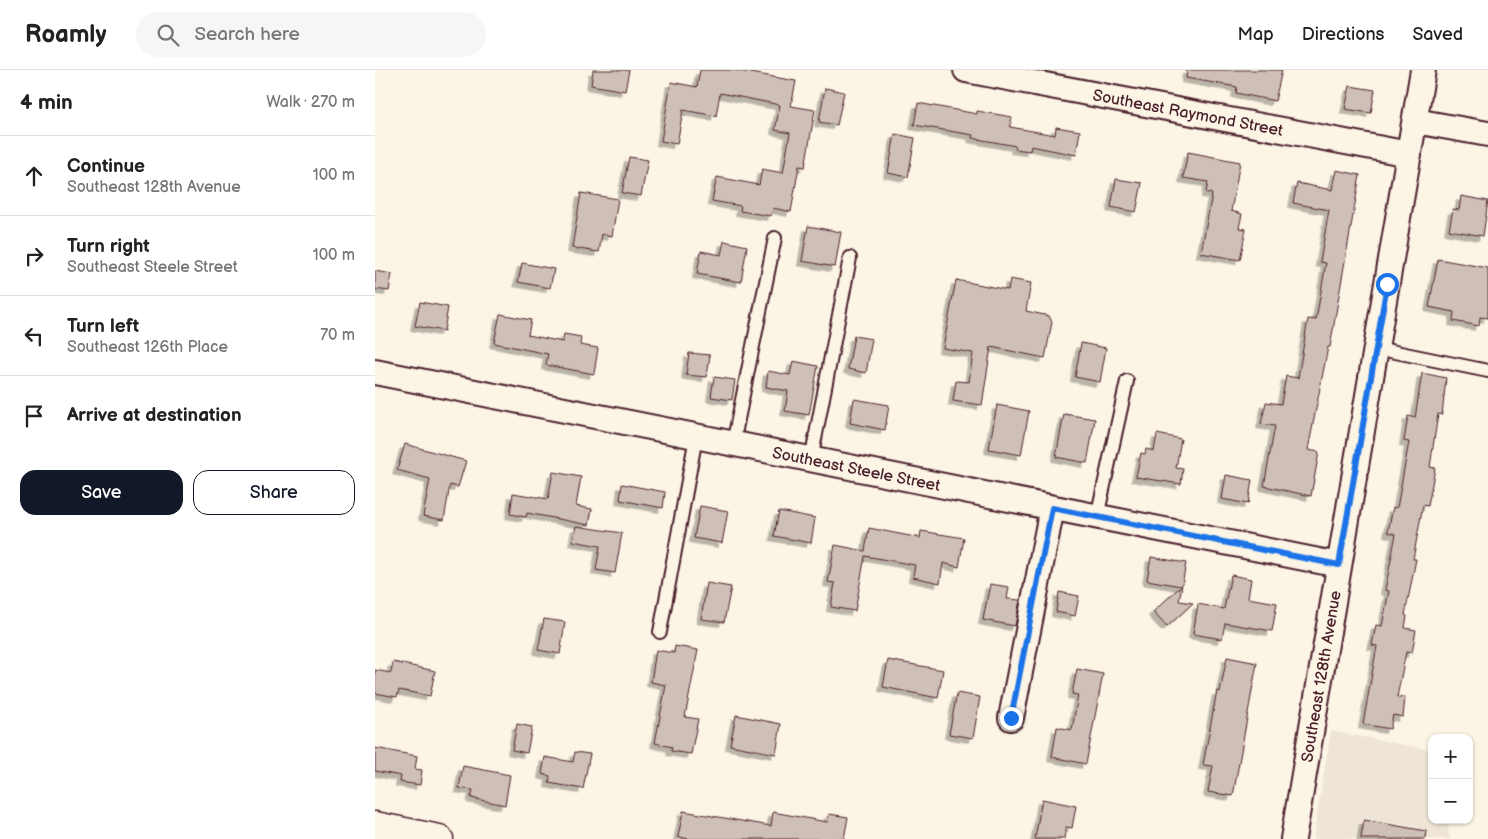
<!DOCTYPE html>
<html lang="en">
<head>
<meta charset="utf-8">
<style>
	:root { --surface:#fff; --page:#f6f6f6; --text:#222; --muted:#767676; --line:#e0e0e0; --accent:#111827 }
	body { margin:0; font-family:"Balsamiq Sans",sans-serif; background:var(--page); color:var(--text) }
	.controls { position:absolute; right:15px; bottom:15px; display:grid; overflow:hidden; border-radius:10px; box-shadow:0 1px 4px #0004 }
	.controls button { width:45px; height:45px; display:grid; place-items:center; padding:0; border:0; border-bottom:1px solid var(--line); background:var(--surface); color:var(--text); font:25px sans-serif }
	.stop { position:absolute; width:15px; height:15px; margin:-11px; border:4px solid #1a73e8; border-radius:50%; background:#fff }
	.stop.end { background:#1a73e8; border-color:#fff; box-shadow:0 1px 5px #0008 }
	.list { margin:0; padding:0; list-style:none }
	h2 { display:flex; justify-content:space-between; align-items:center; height:65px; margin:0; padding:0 20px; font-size:21px }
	h2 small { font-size:16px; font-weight:400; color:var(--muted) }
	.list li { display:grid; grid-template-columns:32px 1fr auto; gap:15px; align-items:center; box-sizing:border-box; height:80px; padding:0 20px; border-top:1px solid var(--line) }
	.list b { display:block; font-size:19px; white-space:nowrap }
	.list p { margin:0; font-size:16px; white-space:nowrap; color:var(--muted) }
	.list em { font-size:16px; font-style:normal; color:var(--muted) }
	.actions { display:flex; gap:10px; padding:15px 20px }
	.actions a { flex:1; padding:11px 0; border:1px solid var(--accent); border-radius:15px; text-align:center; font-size:18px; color:var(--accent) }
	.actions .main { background:var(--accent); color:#fff }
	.icon { flex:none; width:28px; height:28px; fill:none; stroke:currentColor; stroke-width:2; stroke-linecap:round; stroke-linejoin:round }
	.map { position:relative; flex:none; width:1113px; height:769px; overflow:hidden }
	header { display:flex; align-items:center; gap:30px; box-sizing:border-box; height:70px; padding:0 25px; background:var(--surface); border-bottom:1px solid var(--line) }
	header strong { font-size:24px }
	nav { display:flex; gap:28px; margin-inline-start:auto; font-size:18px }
	.search { width:350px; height:45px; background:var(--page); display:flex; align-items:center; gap:12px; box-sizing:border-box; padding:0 18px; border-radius:28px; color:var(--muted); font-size:19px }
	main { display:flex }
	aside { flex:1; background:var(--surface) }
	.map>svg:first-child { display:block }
	.built { fill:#eee5d7 }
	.building { fill:#cfc0b7; stroke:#4a1f2b; filter:url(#shadow) }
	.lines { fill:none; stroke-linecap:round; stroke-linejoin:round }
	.service-casing { stroke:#4a1f2b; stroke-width:16 }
	.minor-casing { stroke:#4a1f2b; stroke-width:28 }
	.tertiary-casing { stroke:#4a1f2b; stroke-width:31 }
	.service { stroke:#fcf5e5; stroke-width:12 }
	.minor { stroke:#fcf5e5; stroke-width:24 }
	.tertiary { stroke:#fcf5e5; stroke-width:28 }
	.route { stroke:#1a73e8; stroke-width:6 }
	.labels { text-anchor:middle; stroke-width:5; stroke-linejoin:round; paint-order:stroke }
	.street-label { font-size:16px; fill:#4a1f2b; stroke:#fcf5e5 }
</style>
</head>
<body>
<header>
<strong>Roamly</strong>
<div class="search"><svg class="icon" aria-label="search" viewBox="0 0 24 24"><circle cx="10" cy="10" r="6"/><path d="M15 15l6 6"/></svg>Search here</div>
<nav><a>Map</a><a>Directions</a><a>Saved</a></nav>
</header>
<main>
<aside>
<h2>4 min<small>Walk · 270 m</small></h2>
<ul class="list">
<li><svg class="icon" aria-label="ahead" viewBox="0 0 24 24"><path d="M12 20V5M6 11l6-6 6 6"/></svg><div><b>Continue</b><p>Southeast 128th Avenue</p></div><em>100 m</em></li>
<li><svg class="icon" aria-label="right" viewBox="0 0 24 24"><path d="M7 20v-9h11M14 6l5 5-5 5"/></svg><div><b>Turn right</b><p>Southeast Steele Street</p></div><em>100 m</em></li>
<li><svg class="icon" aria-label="left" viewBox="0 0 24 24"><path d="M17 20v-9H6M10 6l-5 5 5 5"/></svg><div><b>Turn left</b><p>Southeast 126th Place</p></div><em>70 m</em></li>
<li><svg class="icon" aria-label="arrive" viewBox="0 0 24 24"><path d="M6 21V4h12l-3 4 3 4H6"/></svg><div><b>Arrive at destination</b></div></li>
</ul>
<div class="actions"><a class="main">Save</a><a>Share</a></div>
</aside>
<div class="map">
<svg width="1113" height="769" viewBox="0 0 1113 769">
	<defs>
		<filter id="shadow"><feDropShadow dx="-4.5" dy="4.5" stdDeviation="0" flood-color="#0004"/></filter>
	</defs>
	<rect width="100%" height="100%" fill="#fcf5e5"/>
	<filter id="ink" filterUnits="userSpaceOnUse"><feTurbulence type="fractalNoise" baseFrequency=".02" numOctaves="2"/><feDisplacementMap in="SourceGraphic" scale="10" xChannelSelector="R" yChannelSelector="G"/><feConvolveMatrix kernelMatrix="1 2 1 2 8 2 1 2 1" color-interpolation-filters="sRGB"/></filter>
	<g filter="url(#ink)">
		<path class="built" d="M956,661L1057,680V750H1072L1075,769H938Z"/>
		<g class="building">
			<path d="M218,0H254L250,21L216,15Z"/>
			<path d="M325,0H359L421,11L416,36L440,40L430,97L424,96L416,142L398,138L396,146L365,141L366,136L337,131L342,107L384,115L387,99L408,103L415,63L400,60L405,35L345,23L341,46L308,40L302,74L286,71L296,12L322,17Z"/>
			<path d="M812,0H907L900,31L861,23L862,17L811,8Z"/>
			<path d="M975,16L1000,20L996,43L970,39Z"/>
			<path d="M450,18L469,22L462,55L444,52Z"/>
			<path d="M543,33L602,44V41L637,47L635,57L680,65L681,57L705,61L701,85L656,76L655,81L640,79L641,76L597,68L598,65L539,55Z"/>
			<path d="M520,64L540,68L533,107L513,103Z"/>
			<path d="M813,82L865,92L856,141L867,144L864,158L871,159L865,190L826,183L837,124L831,123L833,112L808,108Z"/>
			<path d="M254,87L273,90L266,126L247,123Z"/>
			<path d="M961,100L985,105L955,277H953L933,380L944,382L936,426L889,416L900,356L886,354L891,332L906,334L911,306L923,308L933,249L941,250L951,193L945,192L954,140L918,133L922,113L957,120Z"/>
			<path d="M741,109L767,113L761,142L736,137Z"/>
			<path d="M206,123L243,129L237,166L227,164L224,182L197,178Z"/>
			<path d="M1086,126L1113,131L1108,166L1074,160L1078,139L1084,140Z"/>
			<path d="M433,156L466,162L460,197L427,191Z"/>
			<path d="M349,171L372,176L366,212L322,204L326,181L346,185Z"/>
			<path d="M1063,189L1113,198V248L1105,247L1104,256L1078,251L1079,242L1054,237Z"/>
			<path d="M147,193L179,199L175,218L143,212Z"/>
			<path d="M0,201L17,204L14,221L0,219Z"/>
			<path d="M635,209L656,213L651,241L674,246L677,252L670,288L616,277L607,335L578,331L581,311L594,312L598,283L568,278L581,210L633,220Z"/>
			<path d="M45,232L73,237L69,261L40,256Z"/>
			<path d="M125,244L156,250L153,265L188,272L189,264L206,267L205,275L223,278L219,304L171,295L173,284L119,273Z"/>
			<path d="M479,266L497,269L491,303L473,299Z"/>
			<path d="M706,273L731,278L725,312L700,307Z"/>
			<path d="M314,283L335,285L332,307L311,305Z"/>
			<path d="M418,291L443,296L434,345L410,341L413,321L391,317L393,301L415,305Z"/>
			<path d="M1047,303L1071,308L1067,345L1063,344L1055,397L1060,398L1053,436L1048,435L1038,489H1041L1030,545L1032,546L1030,558L1041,560L1037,583L1031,582L1022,627L1030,628L1028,647L1018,645L1015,659L988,654L1002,576L997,575L1001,555L1007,556L1014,521L1010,520L1021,464L1013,462L1018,437L1022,438L1034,372L1029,371L1033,346L1040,348Z"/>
			<path d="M339,307L360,310L357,330L336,327Z"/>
			<path d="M479,329L514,335L510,360L475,353Z"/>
			<path d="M622,335L654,341L646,385L614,379Z"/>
			<path d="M689,344L720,349L712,393L681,387Z"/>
			<path d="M782,364L806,369L801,398L808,399L806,414L761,407L766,383L770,384L771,379L779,381Z"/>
			<path d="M30,374L91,391L83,417L75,415L69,450L48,446L55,409L22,400Z"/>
			<path d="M178,402L206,407L201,436L217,439L214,455L152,443L151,447L135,444L138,423L173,429Z"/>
			<path d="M851,405L877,410L873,434L847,429Z"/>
			<path d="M247,414L290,422L288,438L245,430Z"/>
			<path d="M325,436L353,441L347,473L319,468Z"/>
			<path d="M404,441L440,448L436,473L399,466Z"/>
			<path d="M201,456L247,463L240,503L221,500L225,476L198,471Z"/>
			<path d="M494,458L545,468L546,461L589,468L584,497L568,493L565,513L538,507L540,495L490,486L480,541L456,537L460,513L453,512L460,475L490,481Z"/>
			<path d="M776,487L811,493L804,531L818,533L792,557L778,542L806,516L772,510Z"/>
			<path d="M856,505L876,509L873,528L902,533L897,561L850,553L847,569L818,564L823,534L849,539Z"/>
			<path d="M332,513L356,517L349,552L326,549Z"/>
			<path d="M615,514L634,517L632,529L645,530L640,556L608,550Z"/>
			<path d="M684,522L704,526L700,546L681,542Z"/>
			<path d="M169,549L190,552L185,584L163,580Z"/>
			<path d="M300,576L323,580L310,647L323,649L316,684L296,681L297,677L280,673L291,615L276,612L281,580L299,583Z"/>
			<path d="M852,587L882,593L858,726L833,722L838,696L828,695L842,621L845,622Z"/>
			<path d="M513,590L568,600L563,628L508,617Z"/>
			<path d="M18,592L60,601L55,626L24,620L22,627L0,623V600L16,603Z"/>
			<path d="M702,599L728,604L711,694L677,687L682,657L697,660L703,625L697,624Z"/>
			<path d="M582,623L605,627L598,668L574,664Z"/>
			<path d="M361,645L406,654L401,684L355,675Z"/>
			<path d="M142,654L157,657L152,683L137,680Z"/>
			<path d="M0,678L42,686L40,699L47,700L45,715L25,712L26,706L0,701Z"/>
			<path d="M200,682L215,684L208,719L174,713L175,706L167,704L170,687L198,692Z"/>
			<path d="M88,696L135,705L130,735L96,728L98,720L84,718Z"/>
			<path d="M667,729L701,736L697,758L691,757L689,769H660Z"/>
			<path d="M308,741L396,756L398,742L452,752L454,744L473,747L469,769H315L303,767Z"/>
			<path d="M989,750L1051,761L1050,769H986Z"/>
		</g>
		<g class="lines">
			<defs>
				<g id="service">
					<path d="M1001,278L1113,301"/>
					<path d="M358,374L400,168"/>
					<path d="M436,390L475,188"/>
					<path d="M722,447L752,311"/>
					<path d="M285,562L321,367"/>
				</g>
				<g id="minor">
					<path id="s1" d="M591,0L1034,84"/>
					<path d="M1040,51L1113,64"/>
					<path id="s2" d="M0,302L964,495"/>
					<path d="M636,648L677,438"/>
					<path id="s3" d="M918,769L1048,0"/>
				</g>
				<path id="tertiary" d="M0,756L64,769"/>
			</defs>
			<use href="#service" class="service-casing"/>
			<use href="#minor" class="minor-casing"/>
			<use href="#tertiary" class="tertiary-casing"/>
			<use href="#service" class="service"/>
			<use href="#minor" class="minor"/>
			<use href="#tertiary" class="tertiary"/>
		</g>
	</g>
	<g class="lines" filter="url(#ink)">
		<path class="route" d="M636,648L677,438L964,495L1012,214"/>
	</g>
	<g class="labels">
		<g class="street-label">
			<text dy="6" stroke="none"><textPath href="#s1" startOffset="226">Southeast Raymond Street</textPath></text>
			<text dy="6" stroke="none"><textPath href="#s2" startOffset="491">Southeast Steele Street</textPath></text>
			<text dy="6" stroke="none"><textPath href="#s3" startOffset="165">Southeast 128th Avenue</textPath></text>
		</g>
	</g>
</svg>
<div class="controls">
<button>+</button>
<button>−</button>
</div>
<div class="stop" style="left:1012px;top:214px"></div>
<div class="stop end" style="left:636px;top:648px"></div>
</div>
</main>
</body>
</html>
